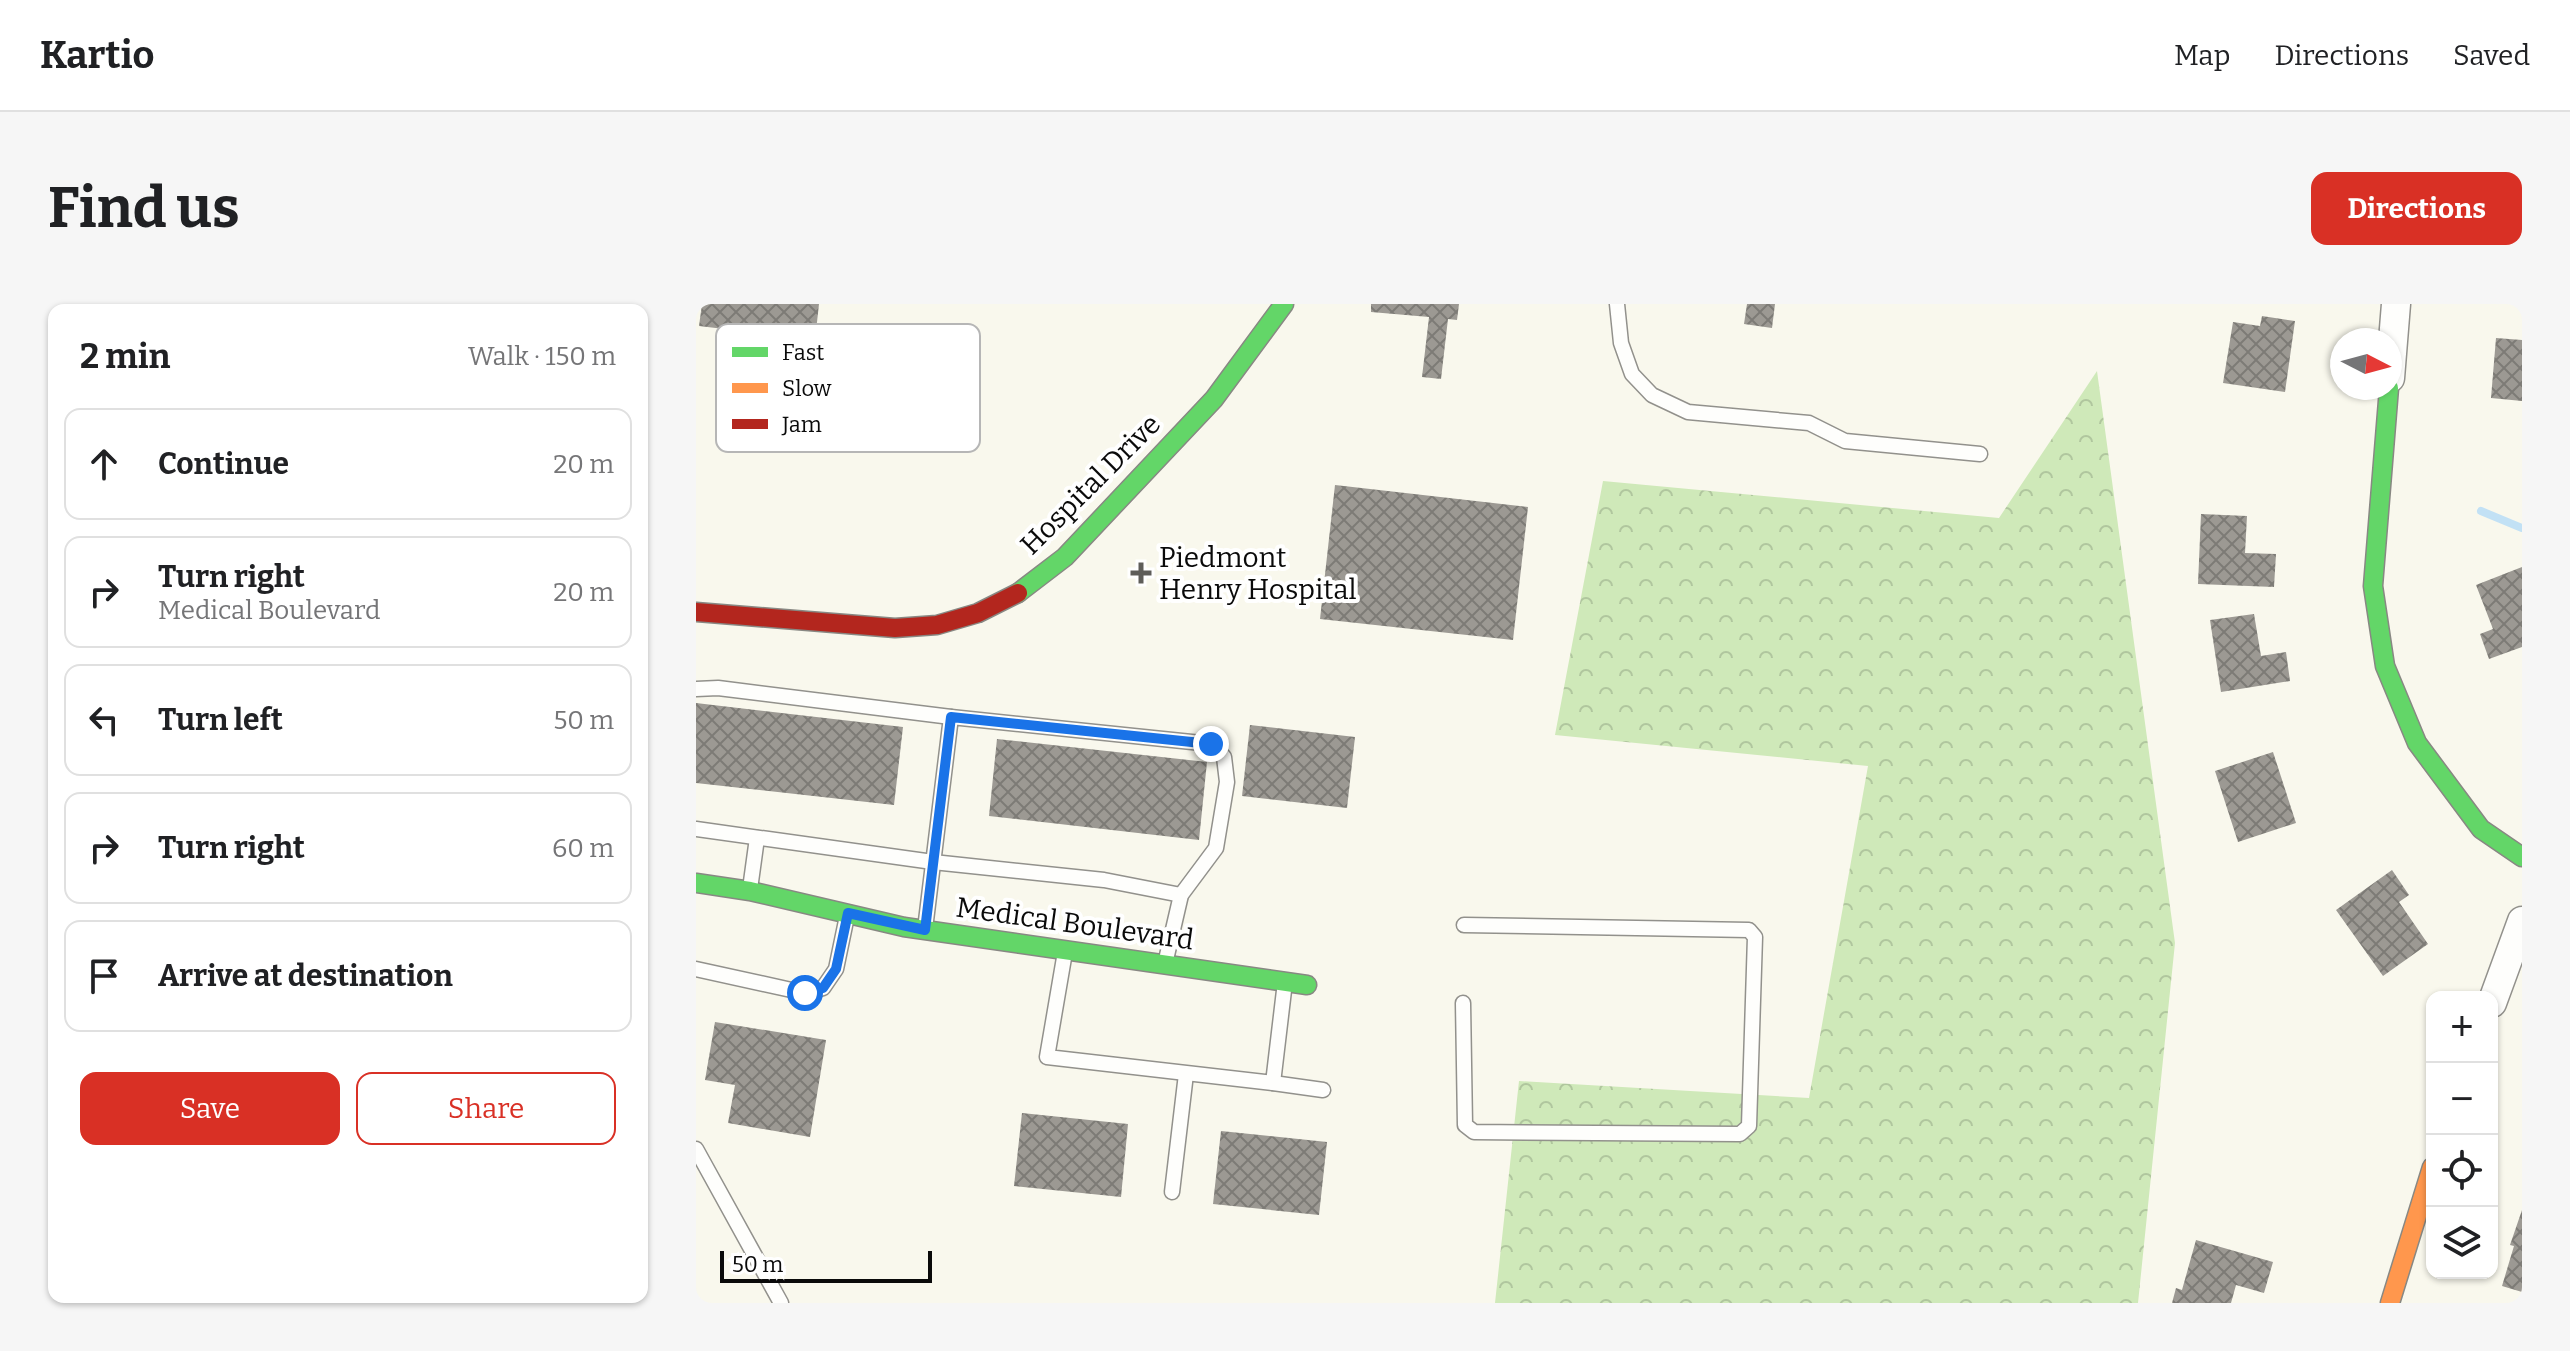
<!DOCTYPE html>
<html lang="en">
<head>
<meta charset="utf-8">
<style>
	:root { --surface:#fff; --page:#f6f6f6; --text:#202124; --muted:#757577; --line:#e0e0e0; --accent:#d93025 }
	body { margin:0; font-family:Bitter,serif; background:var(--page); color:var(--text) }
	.controls { position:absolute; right:24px; bottom:24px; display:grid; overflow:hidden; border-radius:16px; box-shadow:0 2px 6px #0004 }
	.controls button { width:72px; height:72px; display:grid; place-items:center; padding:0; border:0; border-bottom:2px solid var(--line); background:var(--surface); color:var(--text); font:40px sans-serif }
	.compass { position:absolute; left:1634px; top:24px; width:72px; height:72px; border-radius:50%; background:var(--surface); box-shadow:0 2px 6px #0004; rotate:96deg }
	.scale { position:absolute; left:24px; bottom:20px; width:212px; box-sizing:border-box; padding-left:8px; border:4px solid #0a0a0a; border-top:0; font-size:22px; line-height:28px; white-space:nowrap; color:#0a0a0a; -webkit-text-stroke:6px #fff; paint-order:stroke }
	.stop { position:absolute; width:24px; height:24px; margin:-18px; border:6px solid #1a73e8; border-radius:50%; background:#fff }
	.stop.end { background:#1a73e8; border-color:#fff; box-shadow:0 2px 8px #0008 }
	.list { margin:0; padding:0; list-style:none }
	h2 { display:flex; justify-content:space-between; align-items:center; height:104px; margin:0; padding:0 32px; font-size:34px }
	h2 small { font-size:26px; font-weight:400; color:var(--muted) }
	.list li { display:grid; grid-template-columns:52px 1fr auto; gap:24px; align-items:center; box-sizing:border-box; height:112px; margin:0 16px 16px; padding:0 16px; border:2px solid var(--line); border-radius:16px }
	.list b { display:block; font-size:30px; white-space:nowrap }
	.list p { margin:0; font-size:26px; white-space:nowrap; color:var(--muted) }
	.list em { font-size:26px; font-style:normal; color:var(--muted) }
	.actions { display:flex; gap:16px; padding:24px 32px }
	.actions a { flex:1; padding:18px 0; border:2px solid var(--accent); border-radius:16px; text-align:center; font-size:28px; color:var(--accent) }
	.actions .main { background:var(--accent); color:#fff }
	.icon { flex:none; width:44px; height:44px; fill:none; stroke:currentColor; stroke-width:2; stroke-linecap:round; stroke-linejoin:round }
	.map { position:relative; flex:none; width:1826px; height:999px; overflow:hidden; border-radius:16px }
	header { display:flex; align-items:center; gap:48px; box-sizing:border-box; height:112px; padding:0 40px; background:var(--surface); border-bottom:2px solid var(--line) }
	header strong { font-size:38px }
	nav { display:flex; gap:44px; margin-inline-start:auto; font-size:28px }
	.intro { display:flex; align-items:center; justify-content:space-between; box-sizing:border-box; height:192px; padding:0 48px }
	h1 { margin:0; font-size:56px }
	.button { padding:20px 36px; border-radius:16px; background:var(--accent); color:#fff; font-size:28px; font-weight:700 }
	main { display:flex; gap:48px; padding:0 48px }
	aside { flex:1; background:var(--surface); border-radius:16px; box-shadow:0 2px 6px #0004 }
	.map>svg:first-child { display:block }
	.forest { fill:url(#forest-crowns) }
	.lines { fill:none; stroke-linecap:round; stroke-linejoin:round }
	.stream { stroke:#c2e1f5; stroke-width:8 }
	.building { fill:url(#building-cross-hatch) }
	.lane-casing { stroke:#92918c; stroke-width:17 }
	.street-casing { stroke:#92918c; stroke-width:31 }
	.fast-casing { stroke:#888883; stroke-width:21 }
	.slow-casing { stroke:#888883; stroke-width:21 }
	.jam-casing { stroke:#888883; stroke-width:21 }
	.lane { stroke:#fefefc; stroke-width:14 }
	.street { stroke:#fefefc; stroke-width:28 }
	.fast { stroke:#63d668; stroke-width:18 }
	.slow { stroke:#ff974d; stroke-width:18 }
	.jam { stroke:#b3261e; stroke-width:18 }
	.route { stroke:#1a73e8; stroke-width:10 }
	.poi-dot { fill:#5e5d59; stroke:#fff; stroke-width:3 }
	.labels { text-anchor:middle; stroke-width:8; stroke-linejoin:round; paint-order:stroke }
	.street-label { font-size:28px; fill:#0a0a0a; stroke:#fff }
	.poi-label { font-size:28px; fill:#0a0a0a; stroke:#fff; text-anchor:start }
	.key { fill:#fff; stroke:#b6b6b6; stroke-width:2 }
	.key-label { font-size:22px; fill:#0a0a0a }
</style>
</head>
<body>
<header>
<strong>Kartio</strong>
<nav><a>Map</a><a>Directions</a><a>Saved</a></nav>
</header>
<div class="intro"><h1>Find us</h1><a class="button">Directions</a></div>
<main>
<aside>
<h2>2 min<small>Walk · 150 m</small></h2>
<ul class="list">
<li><svg class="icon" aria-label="ahead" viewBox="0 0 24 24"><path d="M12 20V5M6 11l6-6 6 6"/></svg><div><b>Continue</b></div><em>20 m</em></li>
<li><svg class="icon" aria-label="right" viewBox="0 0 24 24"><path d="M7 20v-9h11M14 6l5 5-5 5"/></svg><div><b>Turn right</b><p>Medical Boulevard</p></div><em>20 m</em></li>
<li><svg class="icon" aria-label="left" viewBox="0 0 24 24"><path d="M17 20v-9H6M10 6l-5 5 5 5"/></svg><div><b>Turn left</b></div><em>50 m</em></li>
<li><svg class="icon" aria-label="right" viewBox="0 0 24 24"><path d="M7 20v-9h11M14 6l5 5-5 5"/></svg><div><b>Turn right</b></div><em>60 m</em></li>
<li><svg class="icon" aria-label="arrive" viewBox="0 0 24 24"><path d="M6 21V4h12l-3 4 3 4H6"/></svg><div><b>Arrive at destination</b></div></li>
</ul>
<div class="actions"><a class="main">Save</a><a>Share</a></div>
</aside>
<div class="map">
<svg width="1826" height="999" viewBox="0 0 1826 999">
	<defs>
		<pattern id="forest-crowns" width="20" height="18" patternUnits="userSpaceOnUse" patternTransform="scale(2)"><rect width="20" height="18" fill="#cfe9b9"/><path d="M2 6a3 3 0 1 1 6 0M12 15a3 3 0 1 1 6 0" fill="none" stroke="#b0c69e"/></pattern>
		<pattern id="building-cross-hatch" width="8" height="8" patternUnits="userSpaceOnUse" patternTransform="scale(2)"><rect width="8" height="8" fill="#9c9993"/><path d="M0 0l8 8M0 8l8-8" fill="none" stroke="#7d7b76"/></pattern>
	</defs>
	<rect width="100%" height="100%" fill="#f9f8ed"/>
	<path class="forest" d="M1401,67L1479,639L1442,999H799L823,777L1113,794L1172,462L859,431L907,177L1303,214Z"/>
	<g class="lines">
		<path class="stream" d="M1785,207L1826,224"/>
	</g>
	<g class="building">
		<path d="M6,0H123L119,36L3,22Z"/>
		<path d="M675,0H763L761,16L752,15L745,75L726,73L733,13L675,8Z"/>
		<path d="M1051,0H1079L1076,24L1048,20Z"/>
		<path d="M1566,12L1599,17L1589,88L1527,79L1537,18L1564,22Z"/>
		<path d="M1800,34L1826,36V97L1795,94Z"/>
		<path d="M639,181L832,203L817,336L624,315Z"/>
		<path d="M1505,210L1551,212L1549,249L1580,250L1578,283L1502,280Z"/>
		<path d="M1826,263V343L1793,355L1784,330L1797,325L1780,281Z"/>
		<path d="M1558,310L1565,352L1590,348L1594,377L1525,388L1514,316Z"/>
		<path d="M0,399L207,423L198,501L0,479Z"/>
		<path d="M554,421L659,433L651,504L546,492Z"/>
		<path d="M301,435L511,458L503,536L293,512Z"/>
		<path d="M1577,448L1600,519L1542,538L1519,467Z"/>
		<path d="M1696,566L1713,591L1703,598L1732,640L1687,672L1640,606Z"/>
		<path d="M19,718L130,736L114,833L32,819L39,781L9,776Z"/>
		<path d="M326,809L432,820L425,893L318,882Z"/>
		<path d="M525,827L631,838L623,911L517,900Z"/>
		<path d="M1826,906V988L1806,982L1818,942L1814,941Z"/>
		<path d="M1500,936L1577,958L1568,989L1540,981L1535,999H1476L1480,984L1486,986Z"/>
	</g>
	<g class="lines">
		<defs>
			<g id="lane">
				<path d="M921,0L925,39L936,70L956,91L992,108L1113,119L1149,137L1284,150"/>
				<path d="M0,385L22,384L255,413"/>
				<path d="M0,525L237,558L408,576L485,591"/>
				<path d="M54,585L61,534"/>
				<path d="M229,625L255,413L515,440L528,453L531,478L520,544L485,591L469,660"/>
				<path d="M369,648L351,753L577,779L589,678"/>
				<path d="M0,665L109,689L127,684L140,665L151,612"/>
				<path d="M767,699L769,821L778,828L1044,830L1053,822L1059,633L1053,626L768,621"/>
				<path d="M577,779L627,786"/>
				<path d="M0,845L85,999"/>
				<path d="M476,888L490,770"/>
			</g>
			<g id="street">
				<path d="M1694,74L1700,0"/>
				<path d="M1796,699L1826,617"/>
			</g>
			<g id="fast">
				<path d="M1693,84L1677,282L1689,362L1721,439L1785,525L1826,553"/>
				<path d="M322,289L369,253L518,95L588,0"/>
				<path d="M0,579L54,587L208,623L611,681"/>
			</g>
			<path id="slow" d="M1694,999L1736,863"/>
			<path id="jam" d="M0,308L199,324L241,321L282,309L322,289"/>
		</defs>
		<use href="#lane" class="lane-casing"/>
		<use href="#street" class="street-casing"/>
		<use href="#fast" class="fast-casing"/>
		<use href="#slow" class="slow-casing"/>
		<use href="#jam" class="jam-casing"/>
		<use href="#lane" class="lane"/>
		<use href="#street" class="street"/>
		<use href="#fast" class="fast"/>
		<use href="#slow" class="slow"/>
		<use href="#jam" class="jam"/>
	</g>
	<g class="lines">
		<path class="route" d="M109,689L127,684L140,665L152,609L229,626L255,413L515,440"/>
	</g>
	<path class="poi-dot" d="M441 257h8v8h8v8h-8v8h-8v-8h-8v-8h8z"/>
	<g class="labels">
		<g class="street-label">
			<text transform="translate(394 180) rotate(-45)" y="10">Hospital Drive</text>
			<text transform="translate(379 619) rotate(8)" y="10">Medical Boulevard</text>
		</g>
		<g class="poi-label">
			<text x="463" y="263">Piedmont<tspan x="463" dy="32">Henry Hospital</tspan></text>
		</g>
	</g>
	<rect x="20" y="20" width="264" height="128" rx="12" class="key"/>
	<rect x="36" y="43" width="36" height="10" fill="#63d668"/>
	<rect x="36" y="79" width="36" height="10" fill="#ff974d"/>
	<rect x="36" y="115" width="36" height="10" fill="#b3261e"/>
	<g class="key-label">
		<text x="86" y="56">Fast</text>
		<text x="86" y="92">Slow</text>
		<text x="86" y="128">Jam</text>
	</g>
</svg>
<div class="controls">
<button>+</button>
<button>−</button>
<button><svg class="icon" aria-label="locate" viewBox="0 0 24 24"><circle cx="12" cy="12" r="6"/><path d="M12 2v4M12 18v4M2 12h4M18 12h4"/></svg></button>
<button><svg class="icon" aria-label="layers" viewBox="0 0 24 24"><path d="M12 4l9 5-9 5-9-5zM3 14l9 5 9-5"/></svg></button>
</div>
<svg class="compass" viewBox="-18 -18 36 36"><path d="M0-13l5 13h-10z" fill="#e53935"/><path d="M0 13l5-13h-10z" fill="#757577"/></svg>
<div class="scale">50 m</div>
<div class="stop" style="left:109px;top:689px"></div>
<div class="stop end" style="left:515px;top:440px"></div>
</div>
</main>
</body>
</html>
